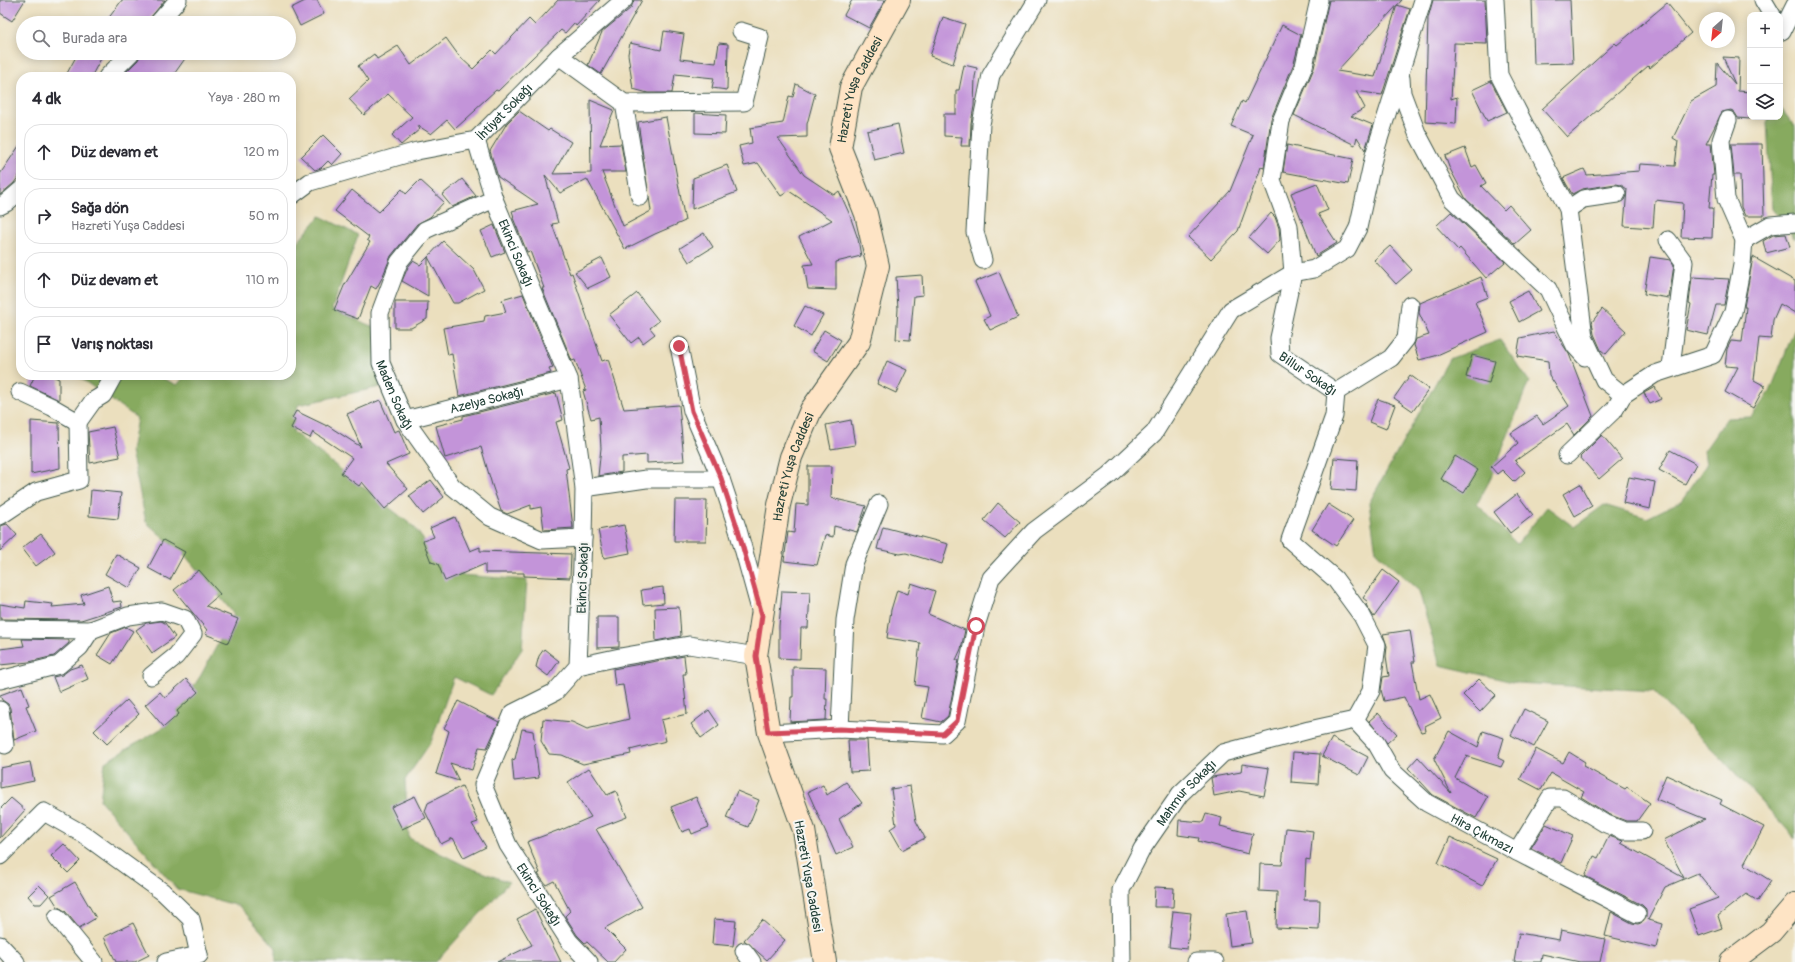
<!DOCTYPE html>
<html lang="tr">
<head>
<meta charset="utf-8">
<style>
	:root { --surface:#fff; --page:#f7f7f7; --text:#2b2b33; --muted:#7c7c81; --line:#e1e1e2 }
	body { margin:0; font-family:Pangolin,sans-serif; background:var(--page); color:var(--text) }
	.controls { position:absolute; right:12px; top:12px; display:grid; overflow:hidden; border-radius:8px; box-shadow:0 2px 10px #0003 }
	.controls button { width:36px; height:36px; display:grid; place-items:center; padding:0; border:0; border-bottom:1px solid var(--line); background:var(--surface); color:var(--text); font:20px sans-serif }
	.compass { position:absolute; left:1699px; top:12px; width:36px; height:36px; border-radius:50%; background:var(--surface); box-shadow:0 2px 10px #0003; rotate:207deg }
	.stop { position:absolute; width:12px; height:12px; margin:-9px; border:3px solid #d1495b; border-radius:50%; background:#fff }
	.stop.end { background:#d1495b; border-color:#fff; box-shadow:0 1px 4px #0008 }
	.list { margin:0; padding:0; list-style:none }
	h2 { display:flex; justify-content:space-between; align-items:center; height:52px; margin:0; padding:0 16px; font-size:17px }
	h2 small { font-size:13px; font-weight:400; color:var(--muted) }
	.list li { display:grid; grid-template-columns:26px 1fr auto; gap:12px; align-items:center; box-sizing:border-box; height:56px; margin:0 8px 8px; padding:0 8px; border:1px solid var(--line); border-radius:16px }
	.list b { display:block; font-size:15px; white-space:nowrap }
	.list p { margin:0; font-size:13px; white-space:nowrap; color:var(--muted) }
	.list em { font-size:13px; font-style:normal; color:var(--muted) }
	.icon { flex:none; width:22px; height:22px; fill:none; stroke:currentColor; stroke-width:2; stroke-linecap:round; stroke-linejoin:round }
	.map { position:relative; flex:none; width:1795px; height:962px; overflow:hidden }
	.search { position:absolute; background:var(--surface); box-shadow:0 2px 10px #0003; left:16px; top:16px; width:280px; height:44px; display:flex; align-items:center; gap:10px; box-sizing:border-box; padding:0 14px; border-radius:22px; color:var(--muted); font-size:15px }
	.panel { position:absolute; background:var(--surface); box-shadow:0 2px 10px #0003; left:16px; top:72px; width:280px; height:308px; border-radius:16px }
	.map>svg:first-child { display:block }
	.forest { fill:#87aa5f; stroke:#53744a }
	.building { fill:#c394d9 }
	.lines { fill:none; stroke-linecap:round; stroke-linejoin:round }
	.street-casing { stroke:#3e5549; stroke-width:19 }
	.secondary-casing { stroke:#3e5549; stroke-width:24 }
	.street { stroke:#fff; stroke-width:17 }
	.secondary { stroke:#fee4c5; stroke-width:22 }
	.route { stroke:#d1495b; stroke-width:5 }
	.labels { text-anchor:middle; stroke-width:4; stroke-linejoin:round; paint-order:stroke }
	.street-label { font-size:13px; fill:#1f3d34; stroke:#f6f6f2 }
</style>
</head>
<body>
<div class="map">
<svg width="1795" height="962" viewBox="0 0 1795 962">
	<rect width="100%" height="100%" fill="#f6f6f2"/>
	<filter id="ink" filterUnits="userSpaceOnUse"><feTurbulence type="fractalNoise" baseFrequency=".025" numOctaves="2"/><feDisplacementMap in="SourceGraphic" scale="8" xChannelSelector="R" yChannelSelector="G"/><feConvolveMatrix kernelMatrix="1 2 1 2 8 2 1 2 1" color-interpolation-filters="sRGB"/></filter>
	<filter id="wash" filterUnits="userSpaceOnUse"><feTurbulence type="fractalNoise" baseFrequency=".012" numOctaves="4" result="noise"/><feDisplacementMap in="SourceGraphic" scale="16" xChannelSelector="R" yChannelSelector="G"/><feGaussianBlur stdDeviation="0.9" result="paint"/><feColorMatrix in="noise" values="0 0 0 0 0 0 0 0 0 0 0 0 0 0 0 0 0 1.4 0 .05"/><feComposite in="paint" operator="in"/></filter>
	<g filter="url(#wash)">
		<rect width="100%" height="100%" fill="#ebdfbe"/>
		<g class="forest">
			<path d="M1780,107L1795,127V239L1772,209L1767,122L1770,117H1780Z"/>
			<path d="M320,216L358,235L332,309L378,329L380,387L298,405L293,432L414,527L449,574L527,580L522,649L491,695L454,677L431,742L405,780L409,838L468,867L509,882L436,962H276V948L239,906L177,889L100,800L105,762L169,724L201,675L234,614L188,559L146,522L131,451L137,418L76,375H155L177,385L186,375H291V250Z"/>
			<path d="M1795,328V838L1723,760L1653,691L1517,683L1440,665L1419,591L1376,552L1369,503L1449,359L1500,340L1529,381L1492,476L1477,504L1517,544L1547,507L1574,527L1604,505L1647,518L1681,501L1706,465L1704,451L1727,418L1751,417L1770,392Z"/>
		</g>
		<g id="blocks">
			<g class="building">
				<path d="M0,0H25L12,21L0,13Z"/>
				<path d="M122,0H165L146,23H105Z"/>
				<path d="M307,0H317L324,14L300,26L291,8Z"/>
				<path d="M558,0H600L576,26L574,23L565,33L561,30L498,91L496,90L475,109L476,110L455,129L447,120L431,134L417,125L420,129L401,145L392,135L412,117L388,94L364,115L349,99L368,81L358,66L374,54L377,59L398,46L411,65L446,38L459,56L473,69L492,50L496,54L529,19L535,25Z"/>
				<path d="M634,0H642L601,74L588,65L602,32L631,8Z"/>
				<path d="M852,0H885L869,28L844,15Z"/>
				<path d="M1329,0H1402L1337,71L1375,77L1397,5L1410,9L1382,95L1356,91L1365,108L1351,116L1373,125L1365,150L1357,137L1355,145L1294,115L1314,68Z"/>
				<path d="M1433,0H1485L1487,44L1454,43V46L1451,99L1457,97L1456,124L1425,122L1428,18Z"/>
				<path d="M1532,0H1570L1573,63L1534,64Z"/>
				<path d="M1667,3L1691,33L1650,68L1648,66L1567,137L1542,109L1615,43L1617,45Z"/>
				<path d="M943,17L965,24L953,64L930,56Z"/>
				<path d="M1282,25L1301,35L1294,63L1271,119L1264,168L1261,167L1238,231L1211,259L1188,237L1230,191L1253,135L1231,126L1242,101L1245,103Z"/>
				<path d="M664,31L684,34L680,59L716,63L719,43L728,44L727,90L712,88L714,78L675,74L672,93H648L633,89L628,54L630,43L661,50Z"/>
				<path d="M78,53H104L91,77H65Z"/>
				<path d="M141,53H189L172,77H121L138,60Z"/>
				<path d="M1723,57L1739,58L1738,91L1750,92V119L1738,118L1735,113L1731,110L1722,112L1706,144H1711L1714,175H1712L1709,208H1713L1712,238L1681,237L1683,203L1655,200L1653,228L1624,226L1627,189L1621,185L1616,184L1582,189L1572,194L1563,178L1584,169L1587,175L1639,171L1640,164L1675,166L1678,141L1673,138L1691,101L1716,87L1717,63L1735,84Z"/>
				<path d="M964,65L977,68L975,77L974,106L971,123L970,146H961L962,137L944,136V114H956V90H959Z"/>
				<path d="M1491,81L1507,112L1487,121L1472,90Z"/>
				<path d="M796,84L815,94L807,124V137L778,138L804,175L834,195L839,191L849,213L858,239L861,256L836,262V290L808,289L804,265L813,264L799,237L832,220L789,191L781,196L758,163L744,166L739,146L752,143L750,128L783,123L789,96L793,97Z"/>
				<path d="M590,100L614,110L600,145L621,144L626,172H602L623,226L651,211L638,122L666,117L685,221L655,234L625,249L587,179L560,193L545,175L558,223L552,224L570,274L572,273L602,361L608,359L624,409L679,405L684,461L647,463V455L622,457V472L598,476L601,448L599,417L591,419L583,391L586,390L575,360L572,361L542,288H544L530,251L527,252L513,218L514,217L512,211L538,204L498,177L490,151L507,123L519,111L548,131L550,129L571,142L553,174L591,173Z"/>
				<path d="M695,113L726,115L725,134L695,133Z"/>
				<path d="M898,124L904,153L874,160L867,131Z"/>
				<path d="M323,135L342,154L332,165L328,161L321,168L315,170L301,157Z"/>
				<path d="M21,143V173L14,183L0,195V174Z"/>
				<path d="M1731,144H1762L1764,216H1745L1741,207L1740,175H1734Z"/>
				<path d="M1287,145L1353,159L1348,184L1283,172Z"/>
				<path d="M1465,148L1472,167L1476,165L1486,183L1481,186L1504,210L1509,205L1531,230L1515,244L1466,199L1449,167L1445,156Z"/>
				<path d="M727,165L737,192L692,209L693,178Z"/>
				<path d="M462,179L476,196L452,207L442,195Z"/>
				<path d="M420,180L444,202L430,217L417,224L391,256L382,278L376,289L371,286L358,319L334,310L344,286L370,242L367,240L369,237L335,211L352,190L379,212L402,189L406,194Z"/>
				<path d="M1317,183L1328,210L1318,214L1337,243L1316,256L1291,193Z"/>
				<path d="M1451,212L1505,262L1486,278L1460,248L1458,250L1436,226Z"/>
				<path d="M1271,213L1275,217L1279,228L1280,240L1267,254L1249,238Z"/>
				<path d="M494,225L505,252L492,257L481,231Z"/>
				<path d="M704,233L713,247L689,262L680,248Z"/>
				<path d="M1786,234L1790,247L1766,253L1763,241L1773,235Z"/>
				<path d="M443,241L474,270L484,289L458,303H453L428,257Z"/>
				<path d="M1390,246L1412,270L1396,284L1374,260Z"/>
				<path d="M428,257V296L402,281L408,267L413,261L420,265Z"/>
				<path d="M1650,257L1671,260L1674,265L1669,298L1644,294Z"/>
				<path d="M1753,257L1795,281V313L1780,304L1773,320L1771,339L1759,338L1754,380L1765,386L1753,408L1725,392L1738,367L1725,366L1727,349L1731,341L1742,342L1746,307H1744Z"/>
				<path d="M602,258L611,277L588,288L575,272Z"/>
				<path d="M999,272L1018,317L990,330L984,319L990,316L975,282Z"/>
				<path d="M922,275L923,295L914,296L910,340L896,339L898,309L896,277Z"/>
				<path d="M1481,277L1488,297L1475,302L1488,332L1435,356L1419,360L1414,345L1416,339L1429,335L1419,313L1420,303Z"/>
				<path d="M1692,277L1729,279L1724,305H1716L1708,335L1686,330L1691,304L1689,303Z"/>
				<path d="M1528,291L1539,311L1519,322L1509,301Z"/>
				<path d="M637,293L659,321L650,328L655,334L643,343L639,337L631,343L609,315Z"/>
				<path d="M523,294L553,368L549,369L551,373L459,396L452,354L448,355L443,328L484,321L485,316L506,312L502,300Z"/>
				<path d="M395,302H428L427,319L411,328H395Z"/>
				<path d="M805,306L823,315L811,336L794,326Z"/>
				<path d="M1602,309L1626,331L1606,354L1601,350L1594,334L1592,322Z"/>
				<path d="M824,330L841,340L828,361L812,351Z"/>
				<path d="M1554,331L1569,354L1593,416L1574,435L1567,424L1515,461L1525,472L1514,482L1502,470L1497,474L1491,467L1518,443L1511,433L1537,416L1543,424L1569,406L1549,375L1548,361L1517,356L1520,338Z"/>
				<path d="M1472,355L1495,361L1489,383L1466,377Z"/>
				<path d="M887,361L907,370L896,393L877,384Z"/>
				<path d="M35,375H50L59,379V400L30,386Z"/>
				<path d="M1410,375L1429,389L1413,411L1394,398Z"/>
				<path d="M1655,387L1661,399L1650,404L1644,393Z"/>
				<path d="M556,393L563,420L556,422L569,468L566,469L573,528L544,530L541,507L531,509V505L507,514L501,511L492,485L481,447L445,458L436,426L463,419V416Z"/>
				<path d="M1378,399L1395,405L1386,429L1369,422Z"/>
				<path d="M380,400L394,432L399,430L409,454L386,464L408,489L385,509L362,482L359,486L341,473L352,458L313,432L310,438L291,428L295,420L292,418L296,411L327,426V425L361,447L347,414Z"/>
				<path d="M851,420L855,445L831,449L826,425Z"/>
				<path d="M31,421L59,423L60,468L31,474Z"/>
				<path d="M113,427L120,457L90,463L88,432Z"/>
				<path d="M1602,435L1622,459L1599,479L1580,457Z"/>
				<path d="M1670,450L1696,464L1685,484L1659,470Z"/>
				<path d="M1455,456L1478,470L1464,493L1441,479Z"/>
				<path d="M1334,458L1358,460L1356,491L1331,489Z"/>
				<path d="M808,466H832L831,498L866,506L857,532L834,526L833,537L825,535L817,565L784,561L788,532L794,533L796,504L808,505Z"/>
				<path d="M1629,477L1655,482L1650,509L1623,503Z"/>
				<path d="M431,480L444,497L423,514L409,496Z"/>
				<path d="M1580,484L1592,506L1575,516L1563,494Z"/>
				<path d="M91,490L121,493L118,519L89,516Z"/>
				<path d="M1517,494L1533,515L1510,533L1494,512Z"/>
				<path d="M675,500H707L706,541H674Z"/>
				<path d="M998,503L1020,522L1005,538L984,520Z"/>
				<path d="M1328,504L1353,520L1336,546L1312,530Z"/>
				<path d="M455,517L470,551L480,547V551L571,554L570,578L524,576V573H485V564L445,581L438,564L431,562L423,541L434,537L430,528Z"/>
				<path d="M7,524L17,535L0,551V526Z"/>
				<path d="M624,525L630,553L604,558L598,530Z"/>
				<path d="M883,527L948,544L942,564L906,553L900,554L877,549Z"/>
				<path d="M41,534L55,552L36,566L22,548Z"/>
				<path d="M163,540L185,552L170,580L148,568Z"/>
				<path d="M116,554L141,568L129,588L105,574Z"/>
				<path d="M199,570L220,594L206,606L238,619L228,643L205,634L207,630L174,590Z"/>
				<path d="M1383,570L1399,582L1374,617L1366,605L1368,602L1363,598Z"/>
				<path d="M911,583L935,591L928,614L965,630L961,649L956,660H959L948,716L941,722L922,718L928,687L915,685L920,643L887,638L891,610L897,590L908,594Z"/>
				<path d="M108,586L113,602L121,601L122,607L81,620L0,619V604L25,608L26,601L53,604L52,607L84,604L81,595Z"/>
				<path d="M663,587L664,603L643,605L641,590Z"/>
				<path d="M782,591L810,592L808,628H801L800,659L779,658V626Z"/>
				<path d="M679,607L681,636L656,641L655,608Z"/>
				<path d="M597,617H619V647L597,648Z"/>
				<path d="M161,621L165,623L175,637L152,653L136,630L146,623Z"/>
				<path d="M126,627L133,631L112,664L97,655L111,633Z"/>
				<path d="M1410,630L1415,662H1412L1419,699L1430,694L1441,718L1425,726L1426,731L1421,732L1404,697L1384,701L1381,690L1383,677L1389,676L1386,656L1387,646L1383,634Z"/>
				<path d="M22,639L69,640V643L54,656L29,662L0,665V649L24,646Z"/>
				<path d="M544,649L559,661L548,676L536,667L539,656Z"/>
				<path d="M684,656L686,674H683L687,714L661,720L666,741L630,750L631,754L583,764L562,755L549,754L541,741L543,719L572,722L587,729L629,719L623,685L615,686L613,669Z"/>
				<path d="M82,665L88,679L59,692L53,677L62,675L70,669Z"/>
				<path d="M793,667L826,668L825,699H827L826,720L790,722L791,697H793Z"/>
				<path d="M186,679L198,692L177,711L179,714L164,727L145,705L160,692L165,698Z"/>
				<path d="M1479,679L1496,695L1480,712L1463,695Z"/>
				<path d="M22,687L29,705L26,706L36,731L14,740L10,708L8,704L2,700L0,695Z"/>
				<path d="M127,700L139,714L107,744L94,731Z"/>
				<path d="M458,701L499,722L487,748L479,747L472,770L450,763L459,781L436,774L449,731L444,728Z"/>
				<path d="M1524,709L1548,721L1534,747L1511,735Z"/>
				<path d="M709,710L719,725L701,738L691,724Z"/>
				<path d="M1378,713L1397,734L1387,743L1369,721Z"/>
				<path d="M522,729L533,731L539,778L514,781L512,760L515,759Z"/>
				<path d="M1449,731L1478,747L1483,731L1504,738L1498,758L1504,761L1501,767L1466,756L1455,778L1488,797L1476,818L1433,795L1408,768L1418,757L1451,793L1434,759Z"/>
				<path d="M1332,738L1368,757L1359,775L1322,756Z"/>
				<path d="M848,740H867L869,771L850,772Z"/>
				<path d="M1536,749L1563,763L1569,752L1585,762L1583,766L1625,789L1627,787L1650,803L1637,821H1626L1608,814L1581,797L1584,792L1551,773L1541,790L1520,779Z"/>
				<path d="M1293,752L1320,754L1318,784L1291,782Z"/>
				<path d="M30,762L34,781L0,788V768Z"/>
				<path d="M1242,764L1269,768L1264,796L1239,791L1214,796L1211,778L1213,777L1241,772Z"/>
				<path d="M589,768L607,795L616,791L627,817L596,829L642,907L605,928L626,949L614,962H608L587,942L585,943L577,935L565,916L570,911L554,881L546,885L538,874L540,873L527,842L559,830V831L591,817L568,782Z"/>
				<path d="M1666,775L1722,800L1720,804L1764,827L1744,864L1771,881L1758,901L1746,894L1718,916L1722,928L1699,936L1689,909L1718,898L1698,873L1665,887L1648,920L1662,924L1656,948L1605,936L1611,912L1632,923L1638,924L1643,922L1646,918V909L1642,905L1585,876L1594,856L1598,858L1609,836L1623,841L1621,843L1684,878L1664,840L1705,819L1656,799Z"/>
				<path d="M846,782L862,803L839,819L853,847L836,855L808,792L823,785L827,795Z"/>
				<path d="M462,786L478,822L472,824L486,847L464,858L453,838L441,844L425,811L428,803Z"/>
				<path d="M910,786L916,821L925,838L902,850L890,829L896,825L891,789Z"/>
				<path d="M737,791L759,800L748,827L726,818Z"/>
				<path d="M415,796L426,818L402,829L391,807Z"/>
				<path d="M696,797L709,827L692,834L690,829L682,832L671,807Z"/>
				<path d="M11,798L25,810L0,838V809Z"/>
				<path d="M1206,814L1222,818L1220,826L1253,834L1248,854L1198,841L1199,838L1178,835L1179,820L1203,822Z"/>
				<path d="M1546,824L1573,836L1561,863L1531,848Z"/>
				<path d="M1286,828L1313,831L1310,860L1306,859L1304,900H1320L1319,930L1276,928L1277,892L1259,891L1260,864L1282,865Z"/>
				<path d="M1450,837L1497,859L1482,886L1438,863Z"/>
				<path d="M64,844L80,861L68,873L51,856Z"/>
				<path d="M75,882L96,918L79,928L65,911L58,907L51,896Z"/>
				<path d="M39,885L49,895L41,904H35L28,896Z"/>
				<path d="M1155,887L1174,888L1173,907H1154Z"/>
				<path d="M535,909L561,962H497L532,945L517,919Z"/>
				<path d="M1173,911L1191,913L1187,949L1169,947Z"/>
				<path d="M1247,911L1252,943L1230,946L1226,914Z"/>
				<path d="M714,919L736,921L733,946L712,944Z"/>
				<path d="M762,920L785,940L767,960L744,940Z"/>
				<path d="M133,923L149,955L135,962H116L104,937Z"/>
				<path d="M1561,930L1605,939L1600,962H1580L1542,954L1541,962H1514L1519,933L1559,940Z"/>
			</g>
		</g>
	</g>
	<g filter="url(#ink)">
		<use href="#blocks" fill-opacity="0" stroke="#3e5549" stroke-width="1"/>
		<g class="lines">
			<defs>
				<g id="street">
					<path id="s1" d="M1319,0L1304,66L1281,121L1272,180L1289,226L1293,273L1279,338L1280,354L1336,392L1334,416L1290,540L1335,579L1362,616L1377,645L1371,691L1355,720"/>
					<path d="M1495,0L1499,75L1568,209L1584,337L1604,380L1623,395L1655,374L1713,355L1733,312L1742,265L1744,240L1726,199L1721,140L1728,120"/>
					<path d="M1763,0L1772,15"/>
					<path d="M158,23L178,0"/>
					<path d="M1782,31L1795,5"/>
					<path d="M559,56L624,103L744,102L760,37L741,31"/>
					<path d="M107,77L131,53"/>
					<path d="M1401,78L1402,93L1417,133L1452,199L1548,289L1575,346L1585,357"/>
					<path d="M624,103L640,197"/>
					<path id="s2" d="M476,140L494,199L569,379L584,488L583,538L578,666L555,692L513,713L483,785L508,845L569,941L589,962"/>
					<path id="s3" d="M291,196L310,182L417,151L476,140L559,56L624,0"/>
					<path id="s4" d="M494,199L425,230L399,262L380,313L381,363L405,420L452,486L490,517L542,540L583,538"/>
					<path d="M0,206L6,203L21,190"/>
					<path d="M1568,209L1583,199L1617,194"/>
					<path d="M1668,240L1684,262L1671,367"/>
					<path d="M1744,240L1770,225L1795,223"/>
					<path d="M983,260L975,232L981,124L991,75L1037,0"/>
					<path d="M679,346L692,411L721,479L738,530L761,613"/>
					<path d="M20,392L52,407L78,422"/>
					<path d="M1336,392L1391,358L1406,339L1410,305"/>
					<path id="s5" d="M405,420L569,379"/>
					<path d="M78,422L93,401L103,395L114,375"/>
					<path d="M1567,455L1615,409L1623,395"/>
					<path d="M584,488L646,479H721"/>
					<path d="M0,516L36,492L79,480L78,422"/>
					<path d="M0,629L91,630"/>
					<path d="M578,666L620,657L689,645L756,656"/>
					<path d="M0,680L59,665L80,647L91,630L128,616L162,611L185,619L193,634L176,656L151,676"/>
					<path d="M0,710L5,745"/>
					<path id="s6" d="M1355,720L1376,743L1392,771L1427,803L1517,852L1637,914"/>
					<path d="M840,729L845,620L854,564L879,504"/>
					<path d="M769,733L840,729L943,734L957,721L976,626L991,578L1034,531L1109,475L1154,433L1231,310L1293,273L1314,269L1347,249L1358,228L1374,155L1423,0"/>
					<path d="M1517,852L1550,798H1563L1604,823L1624,831H1642"/>
					<path d="M0,856L44,812L83,834L163,892L191,919L199,955"/>
					<path d="M57,917L94,962"/>
					<path d="M0,945L16,962"/>
					<path d="M744,951L752,962"/>
					<path d="M166,962L199,955"/>
					<path id="s7" d="M1122,962L1121,890L1142,849L1180,794L1223,753L1309,730L1355,720"/>
					<path d="M1196,962H1215"/>
				</g>
				<g id="secondary">
					<path id="s8" d="M825,962L804,830L769,733L756,656L779,505L791,457L811,410L859,342L878,266L866,214L840,148L851,87L899,0"/>
					<path d="M1731,962L1771,932L1795,904"/>
				</g>
			</defs>
			<use href="#street" class="street-casing"/>
			<use href="#secondary" class="secondary-casing"/>
			<use href="#street" class="street"/>
			<use href="#secondary" class="secondary"/>
		</g>
	</g>
	<g class="lines" filter="url(#ink)">
		<path class="route" d="M679,346L692,411L721,478L738,530L762,615L756,656L768,732L840,729L943,734L957,721L976,626"/>
	</g>
	<g class="labels">
		<g class="street-label">
			<text dy="5" stroke="none"><textPath href="#s8" startOffset="916">Hazreti Yuşa Caddesi</textPath></text>
			<text dy="5" stroke="none"><textPath href="#s3" startOffset="235">İhtiyat Sokağı</textPath></text>
			<text dy="5" stroke="none"><textPath href="#s2" startOffset="120">Ekinci Sokağı</textPath></text>
			<text dy="5" stroke="none"><textPath href="#s1" startOffset="400">Billur Sokağı</textPath></text>
			<text dy="5" stroke="none"><textPath href="#s4" startOffset="256">Maden Sokağı</textPath></text>
			<text dy="5" stroke="none"><textPath href="#s5" startOffset="84">Azelya Sokağı</textPath></text>
			<text dy="5" stroke="none"><textPath href="#s8" startOffset="508">Hazreti Yuşa Caddesi</textPath></text>
			<text transform="translate(582 578) rotate(-88)" y="5">Ekinci Sokağı</text>
			<text dy="5" stroke="none"><textPath href="#s7" startOffset="190">Mahmur Sokağı</textPath></text>
			<text dy="5" stroke="none"><textPath href="#s6" startOffset="174">Hira Çıkmazı</textPath></text>
			<text transform="translate(809 876) rotate(80)" y="5">Hazreti Yuşa Caddesi</text>
			<text dy="5" stroke="none"><textPath href="#s2" startOffset="828">Ekinci Sokağı</textPath></text>
		</g>
	</g>
</svg>
<div class="controls">
<button>+</button>
<button>−</button>
<button><svg class="icon" aria-label="layers" viewBox="0 0 24 24"><path d="M12 4l9 5-9 5-9-5zM3 14l9 5 9-5"/></svg></button>
</div>
<svg class="compass" viewBox="-18 -18 36 36"><path d="M0-13l5 13h-10z" fill="#e53935"/><path d="M0 13l5-13h-10z" fill="#7c7c81"/></svg>
<div class="stop" style="left:976px;top:626px"></div>
<div class="stop end" style="left:679px;top:346px"></div>
<div class="search"><svg class="icon" aria-label="search" viewBox="0 0 24 24"><circle cx="10" cy="10" r="6"/><path d="M15 15l6 6"/></svg>Burada ara</div>
<section class="panel">
<h2>4 dk<small>Yaya · 280 m</small></h2>
<ul class="list">
<li><svg class="icon" aria-label="ahead" viewBox="0 0 24 24"><path d="M12 20V5M6 11l6-6 6 6"/></svg><div><b>Düz devam et</b></div><em>120 m</em></li>
<li><svg class="icon" aria-label="right" viewBox="0 0 24 24"><path d="M7 20v-9h11M14 6l5 5-5 5"/></svg><div><b>Sağa dön</b><p>Hazreti Yuşa Caddesi</p></div><em>50 m</em></li>
<li><svg class="icon" aria-label="ahead" viewBox="0 0 24 24"><path d="M12 20V5M6 11l6-6 6 6"/></svg><div><b>Düz devam et</b></div><em>110 m</em></li>
<li><svg class="icon" aria-label="arrive" viewBox="0 0 24 24"><path d="M6 21V4h12l-3 4 3 4H6"/></svg><div><b>Varış noktası</b></div></li>
</ul>
</section>
</div>
</body>
</html>
